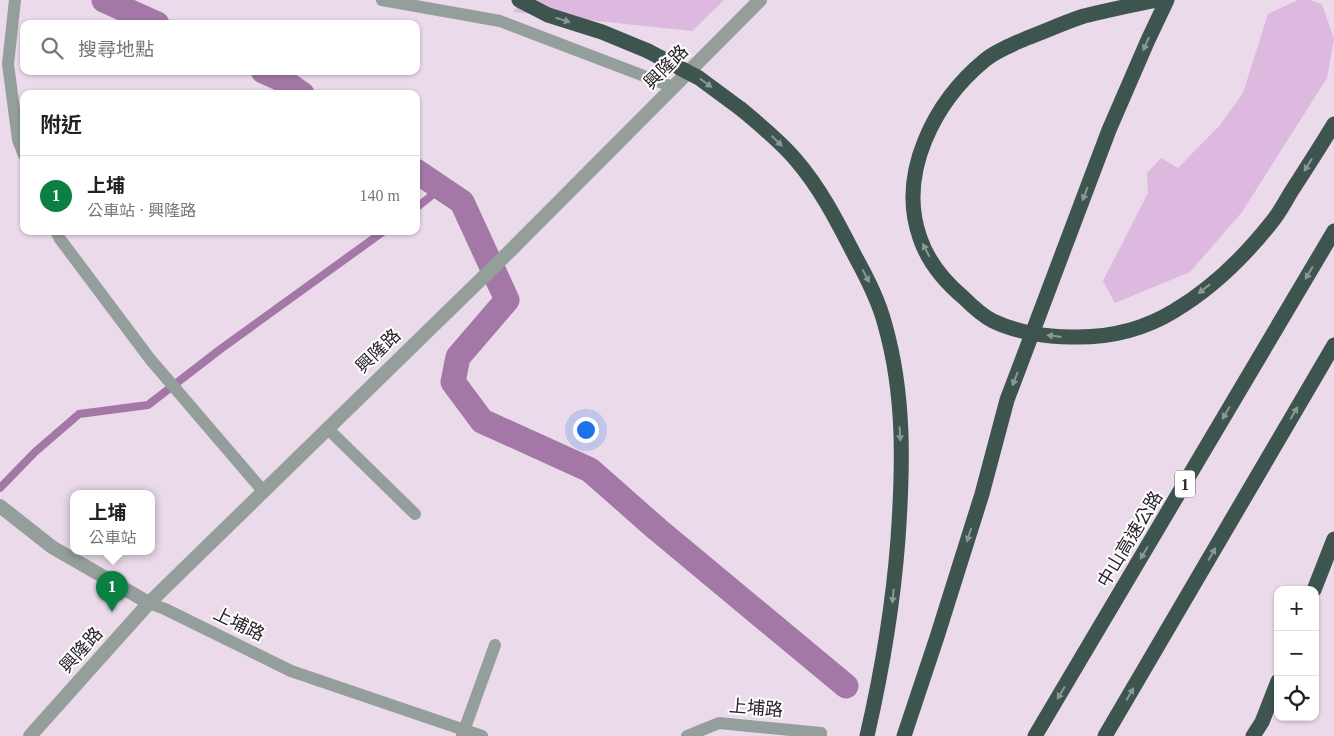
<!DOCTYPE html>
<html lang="zh-TW">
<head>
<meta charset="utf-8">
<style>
	:root { --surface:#fff; --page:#f6f6f6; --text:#222; --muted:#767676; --line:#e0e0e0; --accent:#0b8043 }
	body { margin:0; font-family:"Times New Roman","Noto Sans TC",serif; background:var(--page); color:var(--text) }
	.controls { position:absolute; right:15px; bottom:15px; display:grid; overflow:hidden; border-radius:10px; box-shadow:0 1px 4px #0004 }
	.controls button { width:45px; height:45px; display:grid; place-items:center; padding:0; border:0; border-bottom:1px solid var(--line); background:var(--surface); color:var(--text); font:25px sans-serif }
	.you { position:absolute; left:585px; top:429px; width:18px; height:18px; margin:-12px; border:4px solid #fff; border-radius:50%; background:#1a73e8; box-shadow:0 0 0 8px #1a73e833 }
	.badge { display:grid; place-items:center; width:32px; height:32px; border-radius:50%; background:var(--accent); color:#fff; font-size:16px; font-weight:700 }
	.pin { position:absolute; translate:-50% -41px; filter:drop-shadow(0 1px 2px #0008) }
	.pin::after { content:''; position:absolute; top:26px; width:18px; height:15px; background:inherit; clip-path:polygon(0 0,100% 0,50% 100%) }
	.popup { position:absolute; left:70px; top:490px; width:85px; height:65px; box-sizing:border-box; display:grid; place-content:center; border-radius:10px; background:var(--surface); filter:drop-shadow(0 1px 4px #0005); font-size:16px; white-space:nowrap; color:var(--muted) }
	.popup b { font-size:19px; color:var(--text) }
	.popup::after { content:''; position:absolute; left:50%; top:100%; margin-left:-10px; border:10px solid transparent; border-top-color:var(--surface) }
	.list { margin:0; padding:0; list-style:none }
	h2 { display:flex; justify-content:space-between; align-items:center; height:65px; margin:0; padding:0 20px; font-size:21px }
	h2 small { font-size:16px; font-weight:400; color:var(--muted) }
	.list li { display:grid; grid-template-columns:32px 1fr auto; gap:15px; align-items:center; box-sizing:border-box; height:80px; padding:0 20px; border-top:1px solid var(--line) }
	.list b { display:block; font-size:19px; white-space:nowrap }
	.list p { margin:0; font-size:16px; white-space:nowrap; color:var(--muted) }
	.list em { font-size:16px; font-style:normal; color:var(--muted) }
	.icon { flex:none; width:28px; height:28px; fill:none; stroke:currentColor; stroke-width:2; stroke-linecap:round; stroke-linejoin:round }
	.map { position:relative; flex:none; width:1334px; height:736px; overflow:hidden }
	.search { position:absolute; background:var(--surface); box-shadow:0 1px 4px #0004; left:20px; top:20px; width:400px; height:55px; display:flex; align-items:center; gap:12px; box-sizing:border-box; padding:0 18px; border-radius:10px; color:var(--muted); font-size:19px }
	.panel { position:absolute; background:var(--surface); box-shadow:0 1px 4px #0004; left:20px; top:90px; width:400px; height:145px; border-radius:10px }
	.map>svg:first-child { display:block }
	.green { fill:#ddb8df }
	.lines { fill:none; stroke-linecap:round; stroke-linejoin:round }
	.stream { stroke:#a478a6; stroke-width:8 }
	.canal { stroke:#a478a6; stroke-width:25 }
	.service { stroke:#949e9b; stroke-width:12 }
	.minor { stroke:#949e9b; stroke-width:14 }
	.tertiary { stroke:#949e9b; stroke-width:14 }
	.motorway { stroke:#3e544f; stroke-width:15 }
	.motorway-bridge { stroke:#3e544f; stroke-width:15 }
	.oneway { fill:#8b9895 }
	.labels { text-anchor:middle; stroke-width:4; stroke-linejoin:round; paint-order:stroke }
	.shield { fill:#fff; stroke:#6a666a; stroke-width:1 }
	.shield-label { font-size:16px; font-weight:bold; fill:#2a242a }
	.street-label { font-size:18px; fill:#2a242a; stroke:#fff }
</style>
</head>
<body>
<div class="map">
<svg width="1334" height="736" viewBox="0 0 1334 736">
	<rect width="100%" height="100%" fill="#eadaea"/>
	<g class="green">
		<path d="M524,0H724L692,31L513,12Z"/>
		<path d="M1298,0H1310L1322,4L1334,39L1327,78L1242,212L1190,272L1115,303L1103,281L1148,193L1147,173L1161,158L1178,168L1220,125L1243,93L1268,14Z"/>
	</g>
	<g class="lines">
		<g class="stream">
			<path d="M416,208L441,188"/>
			<path d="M0,488L35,452L79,414L148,405L222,348L384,231"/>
		</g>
		<g class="canal">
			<path d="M104,0L157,24"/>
			<path d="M263,71L279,78L302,94"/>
			<path d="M416,171L462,202L507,300L458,357L453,382L482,421L590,470L657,529L846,686"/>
		</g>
		<g class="service">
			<path d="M15,0L8,64L18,140L24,155"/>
			<path d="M382,0L500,21L673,87"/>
			<path d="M56,231L60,239L150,359L263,491"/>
			<path d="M327,428L415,514"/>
			<path d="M149,603L165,609L291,671L482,736"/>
			<path d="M462,736L495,645"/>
			<path d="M687,736L719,723L821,733V736"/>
		</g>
		<path class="minor" d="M0,506L52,547L149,603"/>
		<path class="tertiary" d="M30,736L149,603L510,251L760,0"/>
		<g class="motorway">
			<path d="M519,0L548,15L602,32L648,51"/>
			<path d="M1157,0C1133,5 1108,10 1084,16C1065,22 1046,31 1027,38C1014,44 997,50 985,60C935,101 897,173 920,238C928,262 945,282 964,298C972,306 983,316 993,321C1016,332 1046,337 1071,337C1107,338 1143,330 1174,311C1211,289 1244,257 1271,223C1279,214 1285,202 1291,192C1306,169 1320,147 1334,124"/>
			<path d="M741,109C760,125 780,141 796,160C821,189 838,223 855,256C867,278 879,301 885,325C905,395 903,467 898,539C893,605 882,671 867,736"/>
			<path d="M1314,590L1334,539"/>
			<path d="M1035,736L1334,231"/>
			<path d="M1105,736L1334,345"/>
			<path d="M1253,736L1262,722L1278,681"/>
		</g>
		<g class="motorway-bridge">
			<path d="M648,51L699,78L741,109"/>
			<path d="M904,736L937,637L982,494L1007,400L1109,130L1148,40L1167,0"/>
		</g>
	</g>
	<defs><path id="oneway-solid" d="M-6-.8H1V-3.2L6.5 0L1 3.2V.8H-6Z" transform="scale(1.25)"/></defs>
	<g class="oneway">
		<use href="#oneway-solid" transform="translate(563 20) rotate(17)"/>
		<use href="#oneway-solid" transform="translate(1146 44) rotate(114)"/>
		<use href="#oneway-solid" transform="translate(706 83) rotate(36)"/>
		<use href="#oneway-solid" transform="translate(777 141) rotate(45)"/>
		<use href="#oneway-solid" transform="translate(1308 165) rotate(122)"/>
		<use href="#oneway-solid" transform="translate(1085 194) rotate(111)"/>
		<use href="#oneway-solid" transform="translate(926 250) rotate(-117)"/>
		<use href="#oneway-solid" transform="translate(1309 273) rotate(121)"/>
		<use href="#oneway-solid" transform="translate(866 276) rotate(62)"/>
		<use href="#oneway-solid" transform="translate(1204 289) rotate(142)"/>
		<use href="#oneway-solid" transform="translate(1054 336) rotate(-173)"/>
		<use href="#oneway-solid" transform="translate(1015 379) rotate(111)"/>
		<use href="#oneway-solid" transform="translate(1226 413) rotate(121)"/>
		<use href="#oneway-solid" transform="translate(1294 413) rotate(-60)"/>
		<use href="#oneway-solid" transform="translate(900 434) rotate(87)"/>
		<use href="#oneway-solid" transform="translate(969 535) rotate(107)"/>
		<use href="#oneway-solid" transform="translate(1144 553) rotate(121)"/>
		<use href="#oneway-solid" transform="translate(1212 554) rotate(-60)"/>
		<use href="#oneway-solid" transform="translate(893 596) rotate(96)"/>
		<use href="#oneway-solid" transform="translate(1061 693) rotate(121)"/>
		<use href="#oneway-solid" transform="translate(1130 694) rotate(-60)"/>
	</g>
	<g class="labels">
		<rect class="shield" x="1175" y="470.5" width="20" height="27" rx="4"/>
		<g class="shield-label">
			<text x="1185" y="490">1</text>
		</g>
		<g class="street-label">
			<text transform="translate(666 67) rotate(-45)" y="6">興隆路</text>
			<text transform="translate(378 351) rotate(-44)" y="6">興隆路</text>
			<text transform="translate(1130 539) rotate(-59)" y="6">中山高速公路</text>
			<text transform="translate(239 624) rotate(26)" y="6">上埔路</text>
			<text transform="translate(81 650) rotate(-48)" y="6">興隆路</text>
			<text transform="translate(756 708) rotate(5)" y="6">上埔路</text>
		</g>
	</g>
</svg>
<div class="controls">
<button>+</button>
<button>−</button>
<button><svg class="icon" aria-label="locate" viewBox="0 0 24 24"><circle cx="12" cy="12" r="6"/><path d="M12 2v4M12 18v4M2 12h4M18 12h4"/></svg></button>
</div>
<div class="you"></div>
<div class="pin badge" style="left:112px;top:612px">1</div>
<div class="popup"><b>上埔</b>公車站</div>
<div class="search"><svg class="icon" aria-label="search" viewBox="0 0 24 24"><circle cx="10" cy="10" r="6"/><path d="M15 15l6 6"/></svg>搜尋地點</div>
<section class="panel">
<h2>附近<small></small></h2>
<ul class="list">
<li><span class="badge">1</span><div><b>上埔</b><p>公車站 · 興隆路</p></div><em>140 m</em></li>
</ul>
</section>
</div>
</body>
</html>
